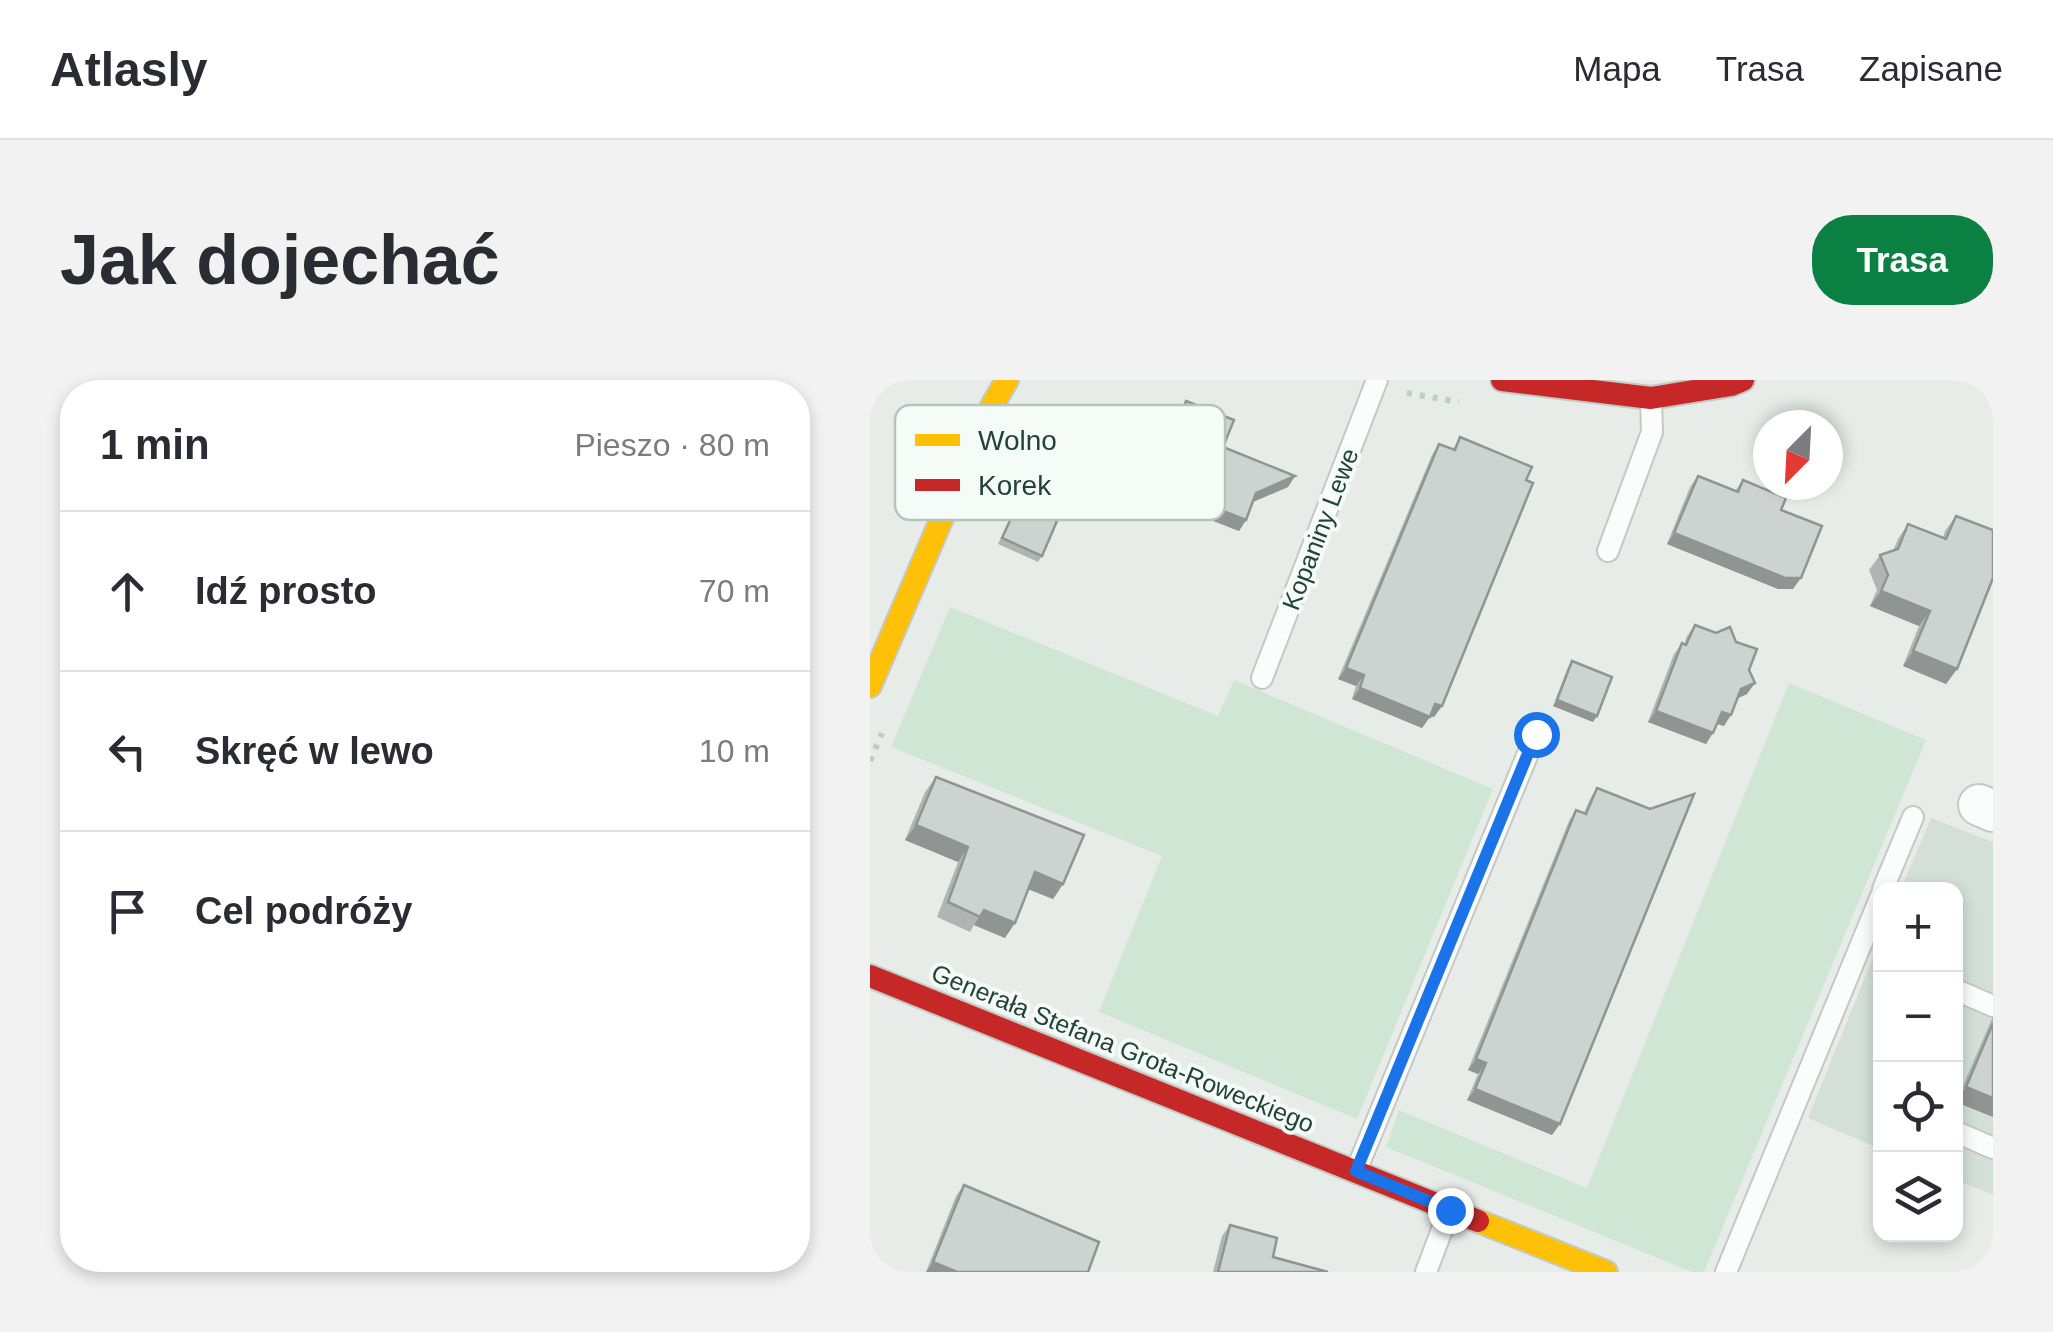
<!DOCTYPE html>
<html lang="pl">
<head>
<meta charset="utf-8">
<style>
	:root { --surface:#fff; --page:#f2f2f3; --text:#2b2b33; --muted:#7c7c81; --line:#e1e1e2; --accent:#0b8043 }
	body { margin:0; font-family:Arial,sans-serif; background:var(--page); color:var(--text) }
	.controls { position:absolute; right:30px; bottom:30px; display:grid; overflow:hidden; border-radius:20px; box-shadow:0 5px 15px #0003 }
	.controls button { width:90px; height:90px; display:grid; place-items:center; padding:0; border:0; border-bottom:2px solid var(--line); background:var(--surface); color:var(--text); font:50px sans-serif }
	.compass { position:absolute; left:883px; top:30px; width:90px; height:90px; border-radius:50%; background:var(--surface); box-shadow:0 5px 15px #0003; rotate:204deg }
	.stop { position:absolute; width:30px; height:30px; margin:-22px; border:8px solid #1a73e8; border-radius:50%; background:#fff }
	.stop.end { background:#1a73e8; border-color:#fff; box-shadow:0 2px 10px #0008 }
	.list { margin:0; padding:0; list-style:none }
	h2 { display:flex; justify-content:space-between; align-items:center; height:130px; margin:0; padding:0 40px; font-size:42px }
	h2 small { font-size:32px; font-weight:400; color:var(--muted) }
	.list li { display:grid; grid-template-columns:65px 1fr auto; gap:30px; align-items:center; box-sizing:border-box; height:160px; padding:0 40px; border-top:2px solid var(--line) }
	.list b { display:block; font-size:38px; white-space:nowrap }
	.list em { font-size:32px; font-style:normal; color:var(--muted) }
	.icon { flex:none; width:55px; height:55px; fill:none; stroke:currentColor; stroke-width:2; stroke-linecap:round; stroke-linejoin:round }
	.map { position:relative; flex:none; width:1123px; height:892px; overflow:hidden; border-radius:40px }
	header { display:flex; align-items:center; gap:60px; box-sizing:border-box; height:140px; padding:0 50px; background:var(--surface); border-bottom:2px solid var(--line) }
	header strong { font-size:48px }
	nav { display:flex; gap:55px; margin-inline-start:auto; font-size:35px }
	.intro { display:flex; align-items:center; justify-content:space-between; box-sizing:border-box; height:240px; padding:0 60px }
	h1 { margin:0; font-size:70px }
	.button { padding:25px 45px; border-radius:40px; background:var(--accent); color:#fff; font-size:35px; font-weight:700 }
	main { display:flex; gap:60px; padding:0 60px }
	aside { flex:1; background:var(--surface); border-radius:40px; box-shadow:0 5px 15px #0003 }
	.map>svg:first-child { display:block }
	.built { fill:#d4dfd9 }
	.green { fill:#cfe6d4 }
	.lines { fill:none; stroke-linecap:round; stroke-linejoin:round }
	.lane-casing { stroke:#c4c9c6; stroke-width:24 }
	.street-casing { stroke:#c4c9c6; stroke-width:44 }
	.slow-casing { stroke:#c2cac6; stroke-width:26 }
	.jam-casing { stroke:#c2cac6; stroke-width:26 }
	.path { stroke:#c2ccc7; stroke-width:6; stroke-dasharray:5 8; stroke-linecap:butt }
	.lane { stroke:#fbfcfc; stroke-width:20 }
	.street { stroke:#fbfcfc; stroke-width:40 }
	.slow { stroke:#ffc107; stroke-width:22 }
	.jam { stroke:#c62828; stroke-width:22 }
	.wall { fill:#b0b5b4 }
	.shaded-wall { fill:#909492 }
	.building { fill:#cdd3d1; stroke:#909492; stroke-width:2.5 }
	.route { stroke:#1a73e8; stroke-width:12 }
	.labels { text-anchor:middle; stroke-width:8; stroke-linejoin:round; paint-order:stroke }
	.street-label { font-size:25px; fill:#214337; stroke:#f5fbf7 }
	.key { fill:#f5fbf7; stroke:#b5c4bd; stroke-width:2.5 }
	.key-label { font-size:28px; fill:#214337 }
</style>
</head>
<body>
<header>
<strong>Atlasly</strong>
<nav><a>Mapa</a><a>Trasa</a><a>Zapisane</a></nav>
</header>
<div class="intro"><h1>Jak dojechać</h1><a class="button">Trasa</a></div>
<main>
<aside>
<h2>1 min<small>Pieszo · 80 m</small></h2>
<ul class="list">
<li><svg class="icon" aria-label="ahead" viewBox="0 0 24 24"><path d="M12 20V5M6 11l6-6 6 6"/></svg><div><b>Idź prosto</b></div><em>70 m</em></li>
<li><svg class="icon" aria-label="left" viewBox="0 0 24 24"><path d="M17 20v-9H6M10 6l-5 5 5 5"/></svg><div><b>Skręć w lewo</b></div><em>10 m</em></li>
<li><svg class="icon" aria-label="arrive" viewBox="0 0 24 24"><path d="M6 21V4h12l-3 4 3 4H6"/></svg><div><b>Cel podróży</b></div></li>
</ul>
</aside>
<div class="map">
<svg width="1123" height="892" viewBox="0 0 1123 892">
	<rect width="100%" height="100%" fill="#e7ece9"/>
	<g class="built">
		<path d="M1061,438L1123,462V815L1086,800V509H1031Z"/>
		<path d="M1010,560L1011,769H1010L938,738Z"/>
	</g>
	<g class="green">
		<path d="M80,227L348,336L364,300L623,409L487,739L229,632L292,476L21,367Z"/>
		<path d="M919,303L1056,360L834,892H822L516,767L529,730L717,808Z"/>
	</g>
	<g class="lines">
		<defs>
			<g id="lane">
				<path d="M738,171L782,52L781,20"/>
				<path d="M392,298L507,0"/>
				<path d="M1013,509L1043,437"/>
				<path d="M1086,610L1123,626"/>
				<path d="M1086,752L1123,768"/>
				<path d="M486,791L666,354"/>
				<path d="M556,892L579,831"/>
				<path d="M856,892L1011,516"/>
			</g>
			<path id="street" d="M1109,425L1123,431"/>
			<g id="slow">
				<path d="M0,306L114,40L137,0"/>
				<path d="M608,841L736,892"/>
			</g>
			<g id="jam">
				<path d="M632,0L781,18L861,5L873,0"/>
				<path d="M0,596L608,841"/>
			</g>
		</defs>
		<use href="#lane" class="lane-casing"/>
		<use href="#street" class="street-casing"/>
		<use href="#slow" class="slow-casing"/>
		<use href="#jam" class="jam-casing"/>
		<g class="path">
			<path d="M537,13L589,22"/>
			<path d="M0,381L12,353"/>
		</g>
		<use href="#lane" class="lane"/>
		<use href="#street" class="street"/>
		<use href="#slow" class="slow"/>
		<use href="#jam" class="jam"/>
	</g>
	<g class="wall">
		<path d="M316,21L353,67L425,96L418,107L383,122L376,140L369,151L201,85L208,74L246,60L254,41L261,30L302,47L308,32Z"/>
		<path d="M590,57L656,100L572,326L564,337L560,336L552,348L482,319L486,306L468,299L562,75L569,64L583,69Z"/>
		<path d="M828,96L865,111L873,100L911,130L923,209H908L797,164L820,107Z"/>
		<path d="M148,123L172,176L168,182L128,164Z"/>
		<path d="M1086,136L1087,289L1076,304L1033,286L1049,246L1000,226L1007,210L999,190L1010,175L1023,171L1028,159L1038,144L1073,158L1075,151Z"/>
		<path d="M825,245L879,290L877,314L868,318L854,346L847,344L836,364L778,342L804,274L812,263L814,264L817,256Z"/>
		<path d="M702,281L723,342L683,326L698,287Z"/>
		<path d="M66,397L193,504L183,519L159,509L135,558L104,545L100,552L67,537L88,482L35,460L55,412Z"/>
		<path d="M727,408L682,755L597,720L608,694L598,690L699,441L706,430L714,433L720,419Z"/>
		<path d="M1123,636V737L1086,722Z"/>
		<path d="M94,805L218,892H56L86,816Z"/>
		<path d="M360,845L403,877L458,892H343L352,856Z"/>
	</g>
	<g class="shaded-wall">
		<path d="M208,74L376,140L369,151L201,85Z"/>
		<path d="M425,96L418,107L378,124L386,113Z"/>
		<path d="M804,153L931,198L923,209H908L797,164Z"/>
		<path d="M1011,211L1060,231L1049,246L1000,226Z"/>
		<path d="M1043,271L1087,289L1076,304L1033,286Z"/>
		<path d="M476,288L494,295L486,306L468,299Z"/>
		<path d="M885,303L877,314L864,320L871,309Z"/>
		<path d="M490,308L560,337L552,348L482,319Z"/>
		<path d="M687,320L727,336L723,342L683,326Z"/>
		<path d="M565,324L572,326L564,337L557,335Z"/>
		<path d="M786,331L843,353L836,364L778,342Z"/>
		<path d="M852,332L861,335L854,346L845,343Z"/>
		<path d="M46,445L98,467L88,482L35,460Z"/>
		<path d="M165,492L193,504L183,519L155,508Z"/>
		<path d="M114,530L145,543L135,558L104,545Z"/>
		<path d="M606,679L616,683L608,694L598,690Z"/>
		<path d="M1096,707L1123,718V737L1086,722Z"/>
		<path d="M605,709L690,744L682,755L597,720Z"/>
		<path d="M63,882L87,892H56Z"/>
	</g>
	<g class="building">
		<path d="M316,21L364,40L353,67L425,96L386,113L376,140L208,74L250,58L261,30L305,48Z"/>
		<path d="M590,57L662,87L656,100L663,103L572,326L565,324L560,337L490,308L494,295L476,288L569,64L585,70Z"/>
		<path d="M828,96L868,112L873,100L916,118L911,130L952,146L931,198H915L804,153Z"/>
		<path d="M148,123L187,141L172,176L132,158Z"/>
		<path d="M1086,136L1123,150V198L1087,289L1043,271L1060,231L1011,211L1018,195L1010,175L1028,169L1038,144L1076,159Z"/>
		<path d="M825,245L846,253L860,247L866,262L887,269L879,290L885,303L871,309L861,335L852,332L843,353L786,331L812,263L816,265Z"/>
		<path d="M702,281L742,297L727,336L687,320Z"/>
		<path d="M66,397L214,455L193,504L165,492L145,543L114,530L110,537L78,522L98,467L46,445Z"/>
		<path d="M727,408L780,429L824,414L690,744L605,709L616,683L606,679L706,430L716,434Z"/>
		<path d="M1123,643V718L1096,707Z"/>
		<path d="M94,805L229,862L218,892H87L63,882Z"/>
		<path d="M360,845L407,858L403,877L458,892H348Z"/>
	</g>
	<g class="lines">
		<path class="route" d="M580,830L486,791L666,354"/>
	</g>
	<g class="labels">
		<g class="street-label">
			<text transform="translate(450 149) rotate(-69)" y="9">Kopaniny Lewe</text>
			<text transform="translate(253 668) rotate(22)" y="9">Generała Stefana Grota-Roweckiego</text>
		</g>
	</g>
	<rect x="25" y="25" width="330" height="115" rx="15" class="key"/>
	<rect x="45" y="54" width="45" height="12" fill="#ffc107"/>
	<rect x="45" y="99" width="45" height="12" fill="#c62828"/>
	<g class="key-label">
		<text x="108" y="70">Wolno</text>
		<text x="108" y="115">Korek</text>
	</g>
</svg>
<div class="controls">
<button>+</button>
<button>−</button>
<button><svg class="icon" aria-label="locate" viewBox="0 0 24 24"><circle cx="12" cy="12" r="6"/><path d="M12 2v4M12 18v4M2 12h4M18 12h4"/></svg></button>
<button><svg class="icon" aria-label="layers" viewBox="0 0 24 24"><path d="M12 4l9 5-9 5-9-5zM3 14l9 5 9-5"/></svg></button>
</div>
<svg class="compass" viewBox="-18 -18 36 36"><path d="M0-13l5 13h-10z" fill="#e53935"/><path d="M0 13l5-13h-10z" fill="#7c7c81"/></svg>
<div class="stop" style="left:666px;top:354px"></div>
<div class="stop end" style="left:580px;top:830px"></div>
</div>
</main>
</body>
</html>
